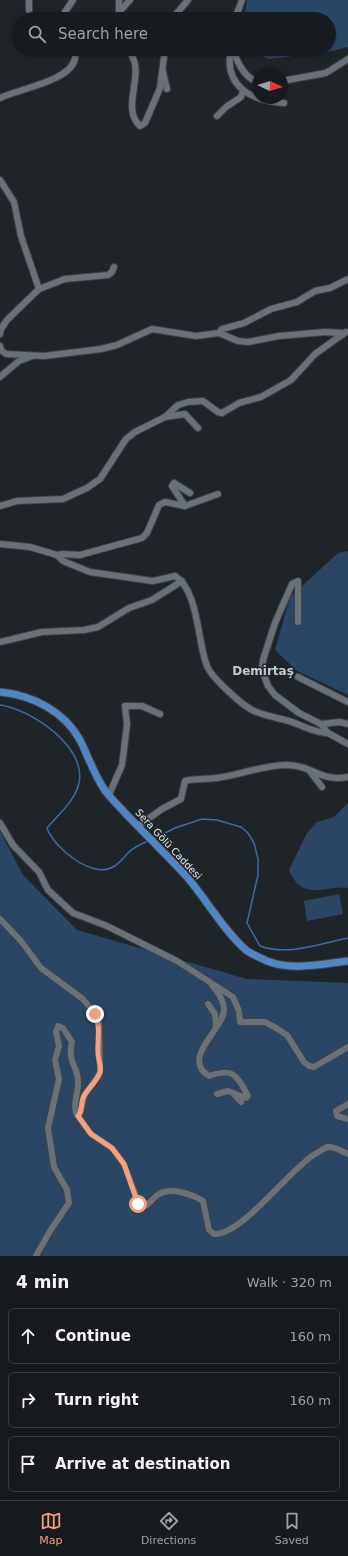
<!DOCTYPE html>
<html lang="en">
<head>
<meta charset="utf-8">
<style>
	:root { --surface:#171b1f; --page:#202428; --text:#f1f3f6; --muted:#9ea1a4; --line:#36393d; --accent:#f2a07f }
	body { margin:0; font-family:"DejaVu Sans",sans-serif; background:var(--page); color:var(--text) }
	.compass { position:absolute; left:252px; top:68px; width:36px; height:36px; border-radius:50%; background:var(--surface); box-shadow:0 1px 3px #0004; rotate:94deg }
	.stop { position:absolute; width:12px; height:12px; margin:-9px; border:3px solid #f2a07f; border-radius:50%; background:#fff }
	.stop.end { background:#f2a07f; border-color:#fff; box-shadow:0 1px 4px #0008 }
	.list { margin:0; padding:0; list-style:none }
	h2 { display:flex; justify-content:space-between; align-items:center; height:52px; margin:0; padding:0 16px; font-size:17px }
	h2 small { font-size:13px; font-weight:400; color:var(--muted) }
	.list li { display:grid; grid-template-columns:26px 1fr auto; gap:12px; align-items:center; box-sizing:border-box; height:56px; margin:0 8px 8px; padding:0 8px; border:1px solid var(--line); border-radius:6px }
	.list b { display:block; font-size:15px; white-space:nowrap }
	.list em { font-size:13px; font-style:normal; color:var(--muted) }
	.icon { flex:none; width:22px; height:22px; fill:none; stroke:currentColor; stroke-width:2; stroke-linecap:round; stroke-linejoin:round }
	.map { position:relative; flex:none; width:348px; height:1256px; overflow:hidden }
	.search { position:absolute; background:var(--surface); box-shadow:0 1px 3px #0004; left:12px; right:12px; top:12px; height:44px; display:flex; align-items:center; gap:10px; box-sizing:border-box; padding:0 14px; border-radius:22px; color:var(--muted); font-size:15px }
	.sheet { height:244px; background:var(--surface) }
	nav { display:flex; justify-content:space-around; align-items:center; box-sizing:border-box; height:56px; border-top:1px solid var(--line); background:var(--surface); font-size:11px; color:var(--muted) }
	nav a { display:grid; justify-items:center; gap:2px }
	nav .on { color:var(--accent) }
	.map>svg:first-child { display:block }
	.green { fill:#2b4665 }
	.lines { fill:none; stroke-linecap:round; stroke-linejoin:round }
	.stream { stroke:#3b6ca3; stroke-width:1.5 }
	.minor-casing { stroke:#3e4246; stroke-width:8 }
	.major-casing { stroke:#3e4246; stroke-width:9 }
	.minor { stroke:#6a7077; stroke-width:6 }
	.major { stroke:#5187c1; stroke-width:7 }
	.route { stroke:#f2a07f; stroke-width:5 }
	.labels { text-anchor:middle; stroke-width:3; stroke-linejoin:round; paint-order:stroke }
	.street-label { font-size:10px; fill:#e4e8ec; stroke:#1f2429 }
	.quarter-label { font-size:12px; font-weight:bold; fill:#c3cad1; stroke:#1f2429 }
</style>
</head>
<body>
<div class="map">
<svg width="348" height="1256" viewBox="0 0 348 1256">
	<rect width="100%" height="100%" fill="#1f2429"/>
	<g class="green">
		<path d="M247,0H348V47L327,52L269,59L244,49H329V19H244Z"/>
		<path d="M348,551V695L297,671L275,650L290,597L338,553Z"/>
		<path d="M348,803V888C332,885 313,896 299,885C295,882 291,874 289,870L307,833L317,822L334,817Z"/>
		<path d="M0,831L23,875L77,930L247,979L348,983V1256H0Z"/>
		<path d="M339,894L343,914L307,921L304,901Z"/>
	</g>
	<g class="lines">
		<g class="stream">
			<path d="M0,705C31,709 87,747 79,783C75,801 58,815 47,828C54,848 92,879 113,867C120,863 124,857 129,852C134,847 141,844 148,841"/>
			<path d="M153,839L175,828L202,819L217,820L241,827L248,833L254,843L258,859V875L247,923L260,946C287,956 320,944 348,938"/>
		</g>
		<defs>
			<g id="minor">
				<path d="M119,0V19"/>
				<path d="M29,10V0"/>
				<path d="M119,12L130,0"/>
				<path d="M64,19L65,12L73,0"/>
				<path d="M172,19L188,0"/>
				<path d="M235,19L242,0"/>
				<path d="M129,49C131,54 134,59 135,64C139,83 123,111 140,126L145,123L160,88L165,49"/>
				<path d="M231,49C223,87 252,101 284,103"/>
				<path d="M233,49C237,62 245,78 258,82"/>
				<path d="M163,72L167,89"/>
				<path d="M282,81L326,73L348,59"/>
				<path d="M0,98C18,89 72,81 75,58C76,56 74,52 74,49"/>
				<path d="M217,116L226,107L241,97L243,91"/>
				<path d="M0,180L14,202L21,236L39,289"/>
				<path d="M219,333L222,329L244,323L271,309L297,302L315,291L330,288L348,279"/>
				<path d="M0,334L1,329L7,320L39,289L65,279L108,275L112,272L114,267"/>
				<path d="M0,346L1,350L6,354L44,356L101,349L117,345L152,329L196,336L219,333L238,341L248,342L279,336L325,332L342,333"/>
				<path d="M0,377L19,361L32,356"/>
				<path d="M165,417L185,414L198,428"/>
				<path d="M0,506L17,501L63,499L87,488L100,479L126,439L135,432L165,417L178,405L188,402L203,401L218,412L222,413L239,403L261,397L291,380L315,354L346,332"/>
				<path d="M185,506L172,486L174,483L190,493"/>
				<path d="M0,544L30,547L57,555L63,561L90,572L153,581L175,576C199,591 197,641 207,666C212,678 241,704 252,710C262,715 274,717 285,720C299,723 312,733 328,733"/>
				<path d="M57,555L63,554L80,555L142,538L147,533L159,505L165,502L185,506L218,494"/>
				<path d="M298,622V581L292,584L275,623L263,660L262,670L268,686L275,695L299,713L321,724L328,733L348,744"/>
				<path d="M0,642L42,632L84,630L98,627L129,608L152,600L182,581"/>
				<path d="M298,677L348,702"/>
				<path d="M321,724L340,722L348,724"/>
				<path d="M309,770L322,787"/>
				<path d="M109,795L122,765L127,725L125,706H142L160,714"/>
				<path d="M0,823L13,845L39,872L48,890L73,913L107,926L177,961L233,997L239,1011L240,1022H265L276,1028L287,1035L304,1062L309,1066L314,1067L348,1047"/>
				<path d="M138,826L162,809L181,799L185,781L189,780C198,779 208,779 217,778C240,775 263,765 286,765C313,765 319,782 348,777"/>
				<path d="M0,919L21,941L41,968L83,999L95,1014L99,1022L100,1073L84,1096L81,1111L78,1116C71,1108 79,1092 78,1082C78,1065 67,1064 72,1042L63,1028L58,1026L56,1032L59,1046L55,1060L59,1079L48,1128L54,1167L67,1190L69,1203L50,1231L36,1256"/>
				<path d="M212,985C218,993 224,1000 224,1010C224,1029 180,1058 209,1076C234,1067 237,1076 248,1096L246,1098L228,1091L217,1094"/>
				<path d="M208,1004L215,1014L216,1026"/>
				<path d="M234,1094L241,1102"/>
				<path d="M348,1104L336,1111L337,1116L348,1119"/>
				<path d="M78,1116L91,1134L112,1148L124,1164L139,1204L142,1207C149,1206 152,1198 159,1194C171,1187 192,1194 203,1201L209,1230L214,1234C241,1236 289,1170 315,1154C319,1152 324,1148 328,1147C336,1147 341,1151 348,1154"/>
			</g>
			<path id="major" d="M0,692C32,695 64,711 80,740C88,756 94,774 104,789C110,798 119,806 126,814C146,835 167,855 187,877C206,899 224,931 246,950C251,954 261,958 267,961C292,971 322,964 348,961"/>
		</defs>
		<use href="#minor" class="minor-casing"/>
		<use href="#major" class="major-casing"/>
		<use href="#minor" class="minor"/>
		<use href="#major" class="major"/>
	</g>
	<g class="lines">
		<path class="route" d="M95,1014C101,1028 97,1039 98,1054C98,1060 102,1066 100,1072C97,1082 88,1088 84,1096C80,1103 83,1111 78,1116L91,1134L112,1148L124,1164L138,1204"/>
	</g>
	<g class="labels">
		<g class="street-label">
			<text transform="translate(169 844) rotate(47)" y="4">Sera Gölü Caddesi</text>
		</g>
		<g class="quarter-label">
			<text x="263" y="675">Demirtaş</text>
		</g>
	</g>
</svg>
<svg class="compass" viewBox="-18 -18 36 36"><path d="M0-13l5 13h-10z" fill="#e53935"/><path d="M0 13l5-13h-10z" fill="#9ea1a4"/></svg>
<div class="stop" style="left:138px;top:1204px"></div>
<div class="stop end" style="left:95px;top:1014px"></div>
<div class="search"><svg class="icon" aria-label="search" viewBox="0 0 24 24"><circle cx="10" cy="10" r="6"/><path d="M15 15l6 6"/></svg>Search here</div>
</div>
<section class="sheet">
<h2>4 min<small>Walk · 320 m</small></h2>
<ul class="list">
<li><svg class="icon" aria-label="ahead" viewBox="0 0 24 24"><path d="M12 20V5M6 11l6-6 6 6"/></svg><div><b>Continue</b></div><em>160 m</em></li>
<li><svg class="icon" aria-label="right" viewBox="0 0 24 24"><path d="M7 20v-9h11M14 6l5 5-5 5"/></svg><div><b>Turn right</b></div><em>160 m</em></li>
<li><svg class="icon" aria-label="arrive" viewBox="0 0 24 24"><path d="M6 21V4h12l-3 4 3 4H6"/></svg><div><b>Arrive at destination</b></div></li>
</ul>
</section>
<nav>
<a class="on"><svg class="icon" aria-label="map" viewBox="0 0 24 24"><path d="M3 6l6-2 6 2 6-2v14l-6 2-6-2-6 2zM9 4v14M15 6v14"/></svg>Map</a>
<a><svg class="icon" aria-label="directions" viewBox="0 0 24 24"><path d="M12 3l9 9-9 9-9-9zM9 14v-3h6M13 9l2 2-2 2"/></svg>Directions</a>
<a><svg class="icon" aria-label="saved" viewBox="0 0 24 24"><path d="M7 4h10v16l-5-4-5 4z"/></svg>Saved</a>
</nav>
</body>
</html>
